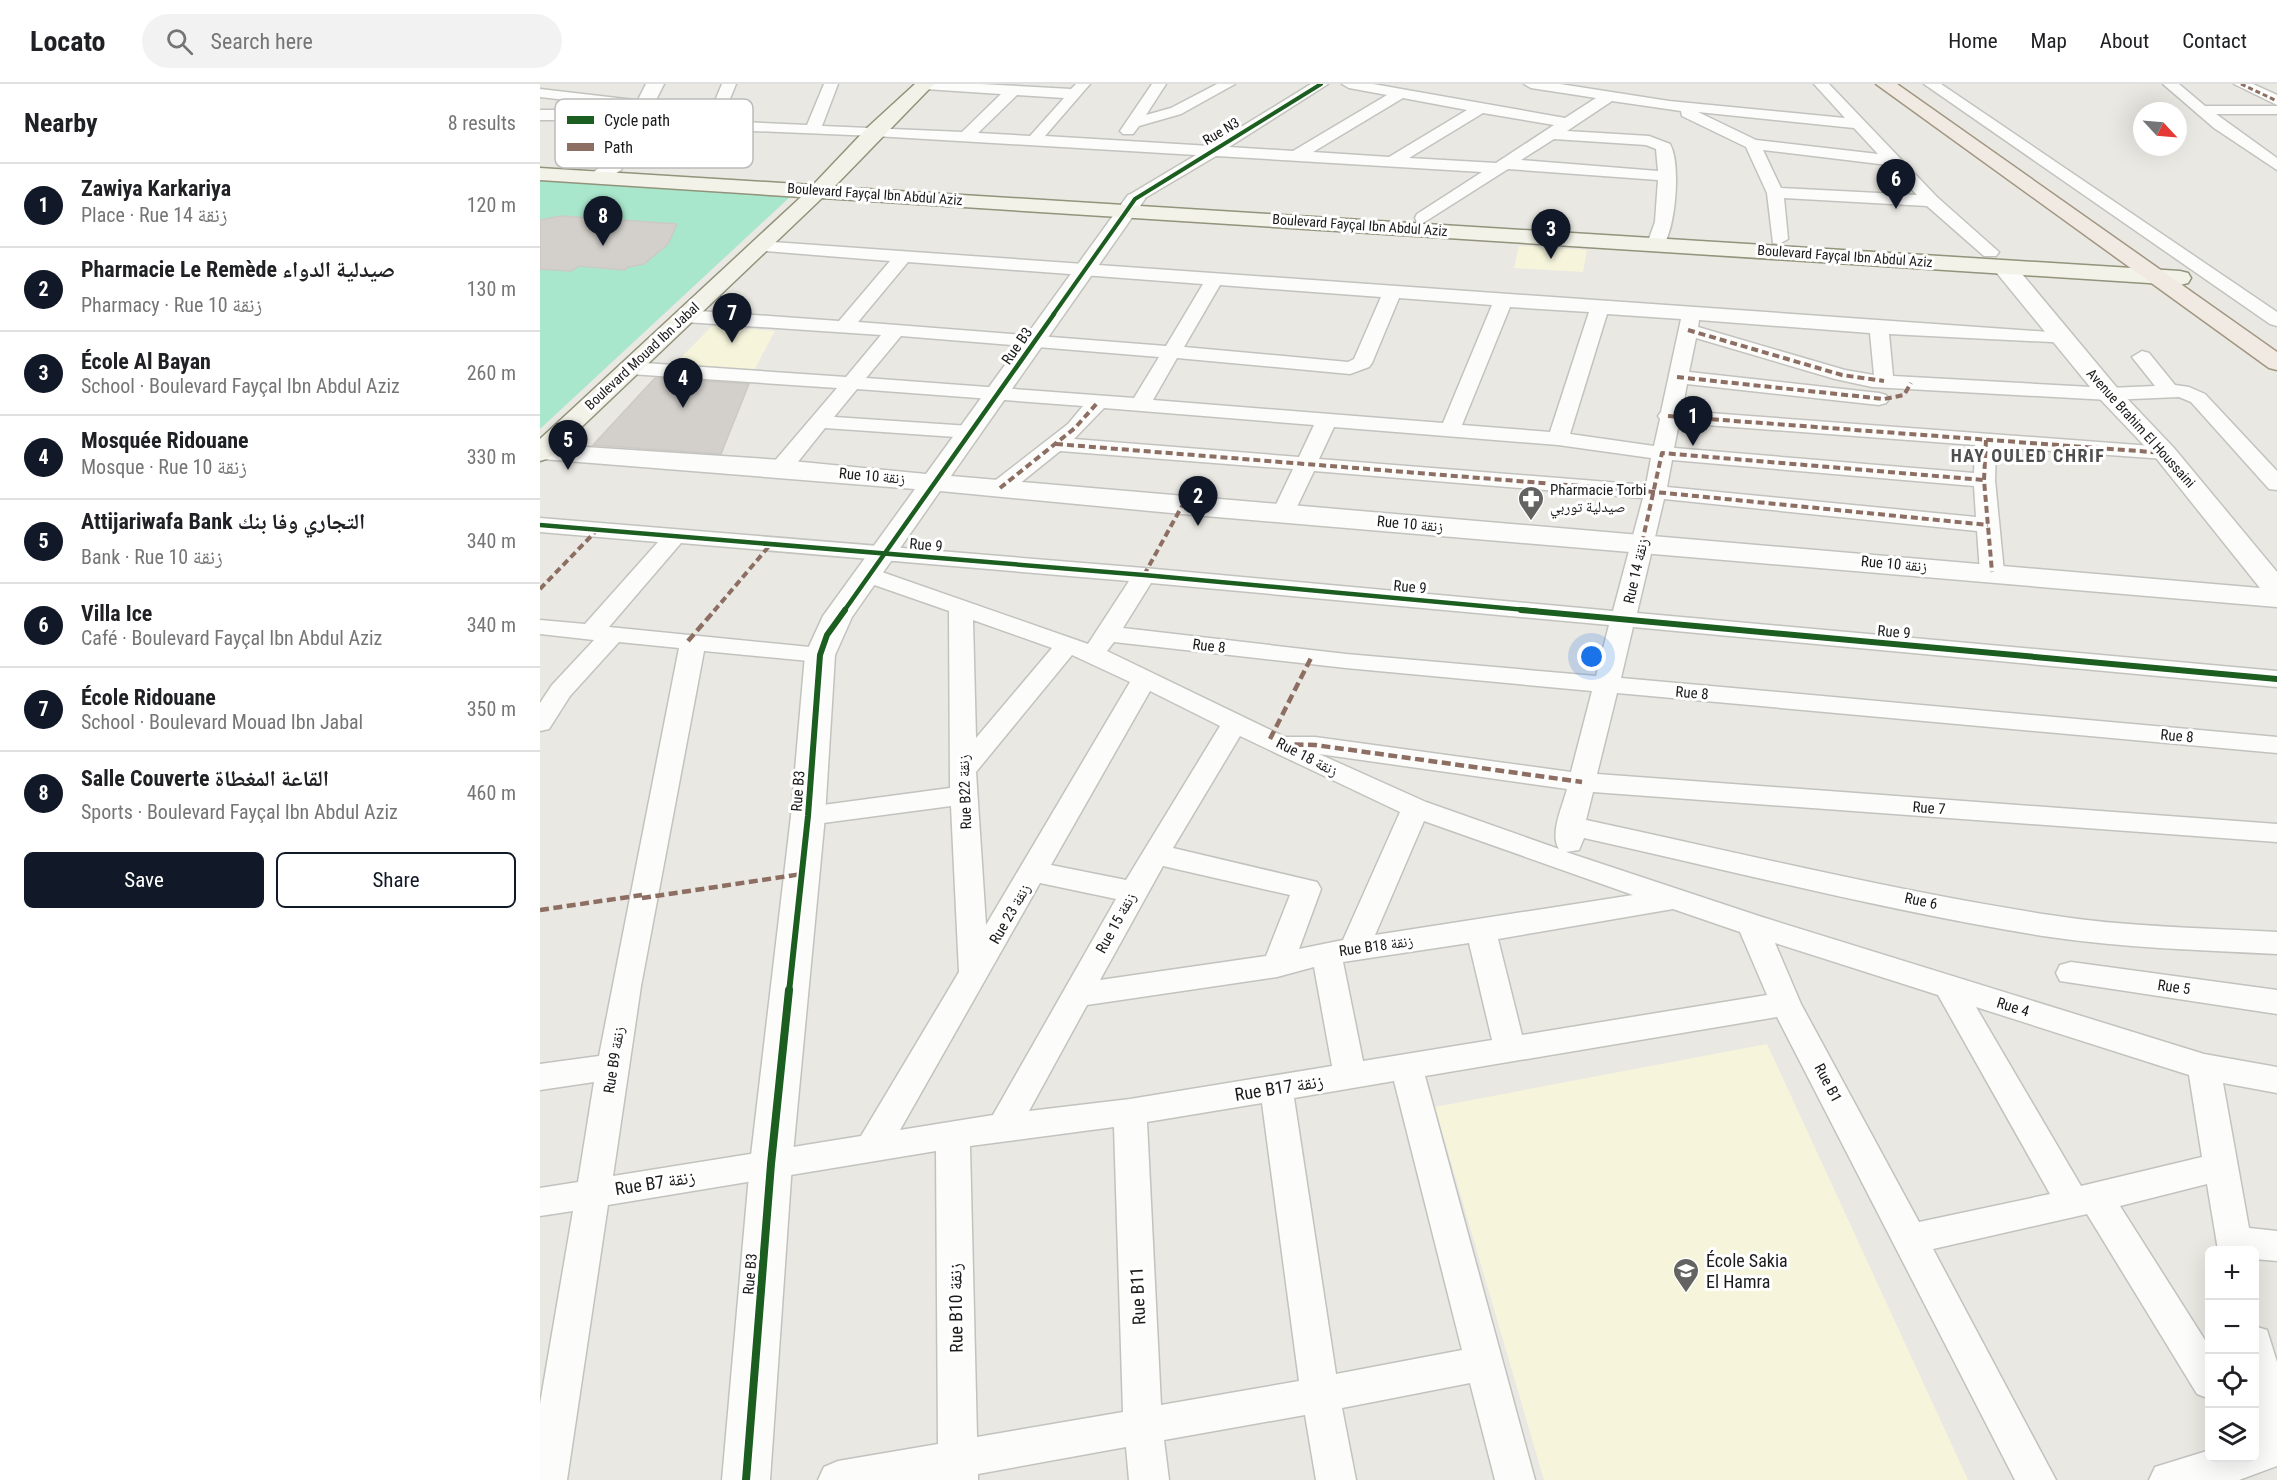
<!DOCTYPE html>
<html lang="en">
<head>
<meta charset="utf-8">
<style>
	:root { --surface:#fff; --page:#f2f2f2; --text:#202124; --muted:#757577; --line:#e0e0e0; --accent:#111827 }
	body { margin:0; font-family:"Roboto Condensed","Noto Naskh Arabic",sans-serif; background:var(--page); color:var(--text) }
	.controls { position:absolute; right:18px; bottom:18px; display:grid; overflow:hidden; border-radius:9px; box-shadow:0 6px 24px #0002 }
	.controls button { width:54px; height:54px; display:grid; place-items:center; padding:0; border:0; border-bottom:2px solid var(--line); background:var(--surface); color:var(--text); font:30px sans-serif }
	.compass { position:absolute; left:1593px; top:18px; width:54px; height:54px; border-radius:50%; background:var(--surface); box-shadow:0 6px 24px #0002; rotate:116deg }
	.you { position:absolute; left:1052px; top:573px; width:21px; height:21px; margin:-15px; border:4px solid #fff; border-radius:50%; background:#1a73e8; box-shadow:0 0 0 9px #1a73e833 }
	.badge { display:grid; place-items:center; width:39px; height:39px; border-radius:50%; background:var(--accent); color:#fff; font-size:20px; font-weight:700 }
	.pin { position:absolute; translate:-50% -50px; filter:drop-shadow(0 2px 3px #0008) }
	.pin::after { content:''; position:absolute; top:32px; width:21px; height:18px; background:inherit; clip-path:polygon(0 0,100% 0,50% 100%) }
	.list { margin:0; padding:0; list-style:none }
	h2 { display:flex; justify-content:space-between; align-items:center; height:78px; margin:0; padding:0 24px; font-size:26px }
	h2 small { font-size:20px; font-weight:400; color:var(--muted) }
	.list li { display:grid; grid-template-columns:39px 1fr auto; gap:18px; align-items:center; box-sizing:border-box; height:84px; padding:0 24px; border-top:2px solid var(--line) }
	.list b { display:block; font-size:22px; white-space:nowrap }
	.list p { margin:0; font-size:20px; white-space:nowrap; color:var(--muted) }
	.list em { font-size:20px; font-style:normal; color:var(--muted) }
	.actions { display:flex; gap:12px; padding:18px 24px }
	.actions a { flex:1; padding:14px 0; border:2px solid var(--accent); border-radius:9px; text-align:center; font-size:21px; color:var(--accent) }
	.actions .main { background:var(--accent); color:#fff }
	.icon { flex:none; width:33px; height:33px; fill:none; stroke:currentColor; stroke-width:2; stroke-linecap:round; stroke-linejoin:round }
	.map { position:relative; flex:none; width:1737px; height:1396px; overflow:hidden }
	header { display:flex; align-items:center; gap:36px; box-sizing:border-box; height:84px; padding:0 30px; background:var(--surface); border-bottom:2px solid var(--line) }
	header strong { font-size:28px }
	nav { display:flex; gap:33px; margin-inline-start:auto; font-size:21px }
	.search { width:420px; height:54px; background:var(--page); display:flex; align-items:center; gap:15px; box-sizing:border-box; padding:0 21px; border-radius:33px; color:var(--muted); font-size:22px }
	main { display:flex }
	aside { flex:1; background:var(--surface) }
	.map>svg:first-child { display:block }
	.education { fill:#f6f5dc }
	.pitch { fill:#a9e7cc }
	.building { fill:#d3d0cb; stroke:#cdc9c4; stroke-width:1.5 }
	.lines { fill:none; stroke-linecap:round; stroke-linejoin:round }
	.minor-casing { stroke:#c2c2bf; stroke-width:3 }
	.tertiary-casing { stroke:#c2c2bf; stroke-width:3 }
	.secondary-casing { stroke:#92937b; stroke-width:3 }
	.primary-casing { stroke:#a09580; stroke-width:3 }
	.minor { fill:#fcfcfb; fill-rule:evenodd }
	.tertiary { fill:#fcfcfb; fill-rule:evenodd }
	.secondary { fill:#f2f2e8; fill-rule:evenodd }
	.primary { fill:#f0eae2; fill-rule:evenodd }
	.quiet-far2 { stroke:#8d6e63; stroke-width:3; stroke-dasharray:5 3; stroke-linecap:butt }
	.quiet-far1 { stroke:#8d6e63; stroke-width:4; stroke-dasharray:7 4; stroke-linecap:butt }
	.quiet { stroke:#8d6e63; stroke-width:4.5; stroke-dasharray:9 4.5; stroke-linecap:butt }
	.cycleway-far3-casing { stroke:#fff; stroke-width:6 }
	.cycleway-far2-casing { stroke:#fff; stroke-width:8 }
	.cycleway-far1-casing { stroke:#fff; stroke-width:10 }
	.cycleway-casing { stroke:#fff; stroke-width:11 }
	.cycleway-far3 { stroke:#1b5e20; stroke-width:4 }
	.cycleway-far2 { stroke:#1b5e20; stroke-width:4.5 }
	.cycleway-far1 { stroke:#1b5e20; stroke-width:6 }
	.cycleway { stroke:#1b5e20; stroke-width:8 }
	.labels { text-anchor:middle; stroke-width:6; stroke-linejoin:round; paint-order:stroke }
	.far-street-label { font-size:14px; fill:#1b1b1b; stroke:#fff }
	.street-label { font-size:15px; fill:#1b1b1b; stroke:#fff }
	.poi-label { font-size:15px; fill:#1b1b1b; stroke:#fff; text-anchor:start }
	.far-district-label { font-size:18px; font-weight:bold; letter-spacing:1.5px; fill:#4e4e4e; stroke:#fff }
	.near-street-label { font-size:18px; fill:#1b1b1b; stroke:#fff }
	.near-poi-label { font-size:18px; fill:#1b1b1b; stroke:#fff; text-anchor:start }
	.key { fill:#fff; stroke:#bbb; stroke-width:1.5 }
	.key-label { font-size:16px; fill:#1b1b1b }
</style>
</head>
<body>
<header>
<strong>Locato</strong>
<div class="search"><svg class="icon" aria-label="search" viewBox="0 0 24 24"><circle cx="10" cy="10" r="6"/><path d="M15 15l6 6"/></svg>Search here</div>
<nav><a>Home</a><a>Map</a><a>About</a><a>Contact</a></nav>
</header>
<main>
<aside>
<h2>Nearby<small>8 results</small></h2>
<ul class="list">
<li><span class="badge">1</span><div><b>Zawiya Karkariya</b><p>Place · Rue 14 زنقة</p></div><em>120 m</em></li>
<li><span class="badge">2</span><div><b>Pharmacie Le Remède صيدلية الدواء</b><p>Pharmacy · Rue 10 زنقة</p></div><em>130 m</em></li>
<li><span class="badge">3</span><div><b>École Al Bayan</b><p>School · Boulevard Fayçal Ibn Abdul Aziz</p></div><em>260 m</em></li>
<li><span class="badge">4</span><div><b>Mosquée Ridouane</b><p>Mosque · Rue 10 زنقة</p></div><em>330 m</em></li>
<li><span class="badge">5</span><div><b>Attijariwafa Bank التجاري وفا بنك</b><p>Bank · Rue 10 زنقة</p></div><em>340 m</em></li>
<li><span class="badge">6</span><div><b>Villa Ice</b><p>Café · Boulevard Fayçal Ibn Abdul Aziz</p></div><em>340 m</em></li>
<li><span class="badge">7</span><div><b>École Ridouane</b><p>School · Boulevard Mouad Ibn Jabal</p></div><em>350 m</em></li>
<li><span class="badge">8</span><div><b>Salle Couverte القاعة المغطاة</b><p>Sports · Boulevard Fayçal Ibn Abdul Aziz</p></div><em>460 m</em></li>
</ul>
<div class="actions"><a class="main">Save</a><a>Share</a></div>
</aside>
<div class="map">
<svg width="1737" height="1396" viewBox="0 0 1737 1396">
	<rect width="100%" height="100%" fill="#eae8e2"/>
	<g class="education">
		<path d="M979,162L1047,166L1043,188L974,184Z"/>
		<path d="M172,242L235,247L213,288L132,283Z"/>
		<path d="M1227,960L1428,1396H1004L895,1023Z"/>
	</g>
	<path class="pitch" d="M0,96L251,112L0,345Z"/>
	<g class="building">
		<path d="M21,132L137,140L128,160L104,180L88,183L85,186L39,182L31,187L0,185V136Z"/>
		<path d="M115,294L209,300L181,370L53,361Z"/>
	</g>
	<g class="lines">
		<defs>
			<g id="minor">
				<path d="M182,0H196L181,37L267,41L284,0H298L282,42L422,48L461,10L385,5L380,4L378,0H441L531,5L536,0H550L505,52L670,62L771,0H788L689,63L753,67L847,11L809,4L802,0H833L1025,34L1056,14L991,4L984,0H1020L1129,17L1305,34L1274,0H1289L1397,113L1459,168L1456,172H1444L1387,122L1244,114L1248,155L1239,160L1233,159L1227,109L1206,63L1142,32L1141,27L1072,17L1027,47L1109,52L1130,60C1141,80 1136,144 1122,164L1116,165L1107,160L1115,138L1118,96L968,85L883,139L877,138L875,134L877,130L942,88L676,72L595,120L589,119L587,115L589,111L656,71L335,52L95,42L87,37L95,32L167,36ZM477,11L524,14L490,52L438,49ZM863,14L927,26L849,73L773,68ZM1158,28L1314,44L1338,70L1216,56ZM943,29L1014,41L956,79L869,74ZM1014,55L1106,61L1116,65L1118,87L981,76ZM1223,66L1348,81L1377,111L1241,104Z"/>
				<path d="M612,0H626L606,31L631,24L677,0H695L641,30L599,42L593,50H583L580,47Z"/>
				<path d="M1384,0H1401L1737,228V242L1730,240Z"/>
				<path d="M1623,0H1639L1665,22H1737V30H1676L1737,74V86L1674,44Z"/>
				<path d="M1694,0H1713L1737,11V21Z"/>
				<path d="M0,5L103,17L110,21L103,25L0,13Z"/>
				<path d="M0,26H62L70,31L62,36H0Z"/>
				<path d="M218,157L1523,249L1530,251L1533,255L1530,259L1349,250L1353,292L1569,304L1615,302L1592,273L1602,267L1609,269L1635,301L1649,303L1665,310L1737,387V406L1729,405L1651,318L1639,313L1569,316L1332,303L1295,295L1156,254L1149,288L1339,309L1346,311L1349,315L1346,319L1339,321L1147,300L1142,327L1625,363L1632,365L1636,369L1632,373L1625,375L1456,363L1455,396L1464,488L1460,493H1444L1440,488L1437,447L1124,415L1097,529L1737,587V603L1093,543L1081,594L1737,653V669L1077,609L1057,690L1737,740V758L1053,708L1046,736C1200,769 1354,807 1510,831C1585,843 1662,844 1737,848V870C1662,866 1585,864 1510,853C1355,829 1197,788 1044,754L1039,766L1026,768L1222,833L1664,970L1737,983V1009L1683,999L1709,1144L1737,1147V1177L1714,1175V1166H1678L1667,1100L1580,1122L1670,1264V1315L1657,1310L1547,1130L1393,1165L1516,1396H1475L1237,933L885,992L995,1396H955L930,1299L802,1324L816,1396H776L765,1331L624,1356L629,1396H589L586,1363L438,1390V1396H278L284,1383L298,1377L398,1360L396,1067L68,1121L27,1396H0V1320L33,1127L0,1132V1104L38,1098L54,998L0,1006V980L59,972L139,564L79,558L30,612L9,645L0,647V619L12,601L54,556L0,550V536L45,540L118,458L0,448V434L604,484L1073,527L1103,414L774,387L754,429L751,434H735L732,429L753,385L520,367L468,409H452L449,404L452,399L528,340L543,322L317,305L294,333L430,342L437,344L440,348L437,352L430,354L285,344L249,389H233L230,384L233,379L297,304L90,290L80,284L90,278L306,293L341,251L145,238L136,232L145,226L299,237L350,177L212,166L209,162ZM368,178L663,200L626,262L318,238ZM680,201L841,213L814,275L808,278L644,263ZM859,214L952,221L903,339L613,316L637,274L810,290L829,283L832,279ZM970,223L1049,228L1010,348L922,341ZM1067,230L1141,235L1121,328L1118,332L1120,335L1114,362L1030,350ZM1159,236L1330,249L1334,291L1305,286L1158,243ZM361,252L619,273L594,314L326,294ZM564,324L774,341L759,373L534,355ZM1139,339L1435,361L1434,389L1134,364ZM794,343L1018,361L1111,374L1106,401L779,375ZM1132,376L1434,402L1436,433L1127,403ZM141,459L589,497L548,560L336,486H320L316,491L320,496L409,527L410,704L268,723L258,725L254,732L258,739L268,741L411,722L419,888L321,1052L73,1092L101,902L164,567L280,578L289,576L292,571L289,566L280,564L69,543ZM611,499L1069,541L1056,592L806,570L583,544ZM433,536L512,564L436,654ZM574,558L806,584L1052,607L1031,688L775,653H745L567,567ZM532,571L590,598L446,841L436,688ZM610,607L680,642L586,796L511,781ZM700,652L860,728L803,856L759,865L781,805L777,798L633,764ZM779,670L1027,705C1023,721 1009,750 1019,765L886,718ZM884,737L1093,811L835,851ZM623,782L750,811L726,872L560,896ZM500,799L576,815L453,1031L360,1046ZM1133,825L1200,848L1227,911L982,951L958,855ZM929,859L952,956L823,977L803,878ZM1235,859L1398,911L1510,1110L1379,1138L1261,920ZM774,883L792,982L590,1015L489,1027L547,921L737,893ZM1436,923L1649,991L1662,1073L1541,1102ZM854,997L922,1266L796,1290L754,1014ZM722,1019L759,1297L621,1321L607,1038ZM574,1043L583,1328L437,1353L430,1062Z"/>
				<path d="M1531,878L1737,906V930L1520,897L1516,889L1520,881Z"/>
				<path d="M1714,1242L1727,1246L1737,1278V1382L1699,1396H1609L1615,1383L1670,1366V1374H1714Z"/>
			</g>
			<g id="tertiary">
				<path d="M106,0H124L81,86L62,98H48L45,94L66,79Z"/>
				<path d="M595,109L602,111L605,115L411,392L1720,504L1616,374L1560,315L1456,188L1453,183L1456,178H1472L1578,305L1634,364L1737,488V523L642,430L400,407L312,533L295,571L285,732L252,1080L230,1396H182L210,1080L251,732L265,571L283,532L375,405L2,375L0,360L241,376L386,390L588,111Z"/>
			</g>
			<path id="secondary" d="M375,0H394L294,103L1640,187L1648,189L1651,194L1648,199L1640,201L282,114L9,374L0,377V355L261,113L0,96V84L273,101L328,43Z"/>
			<path id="primary" d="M1336,0H1357L1737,268V286L1729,284Z"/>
		</defs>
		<use href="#minor" class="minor-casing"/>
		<use href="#tertiary" class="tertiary-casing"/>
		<use href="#secondary" class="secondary-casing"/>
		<use href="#primary" class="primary-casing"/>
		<use href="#minor" class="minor"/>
		<use href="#tertiary" class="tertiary"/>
		<use href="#secondary" class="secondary"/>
		<use href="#primary" class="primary"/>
		<path class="quiet-far2" d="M1701,0L1737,17"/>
		<g class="quiet-far1">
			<path d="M1148,246L1302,291L1344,297"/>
			<path d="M1137,293L1344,315L1364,311L1371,299"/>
			<path d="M1128,332L1625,369"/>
			<path d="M1446,356L1444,396L1452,488"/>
			<path d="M516,360L1115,408L1448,441"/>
			<path d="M460,404L535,344L558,318"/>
			<path d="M1102,459L1122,369L1444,396"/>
			<path d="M604,491L642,422"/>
			<path d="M0,505L57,446"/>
			<path d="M174,527L230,461"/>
		</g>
		<g class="quiet">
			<path d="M148,557L175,526"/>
			<path d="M730,655L771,574"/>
			<path d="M741,660L775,661L1042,698"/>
			<path d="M102,814L262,790"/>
			<path d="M0,826L102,811"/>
		</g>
		<defs>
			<path id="cycleway-far3" d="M513,231L595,115L781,0"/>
			<g id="cycleway-far2">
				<path d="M0,441L604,491L997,527"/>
				<path d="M304,527L514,230"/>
			</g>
			<g id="cycleway-far1">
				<path d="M981,526L1737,595"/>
				<path d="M249,908L268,732L280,571L287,551L305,526"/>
			</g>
			<path id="cycleway" d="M206,1396L231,1080L249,906"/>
		</defs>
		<use href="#cycleway-far3" class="cycleway-far3-casing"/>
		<use href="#cycleway-far2" class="cycleway-far2-casing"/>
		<use href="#cycleway-far1" class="cycleway-far1-casing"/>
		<use href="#cycleway" class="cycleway-casing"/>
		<use href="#cycleway-far3" class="cycleway-far3"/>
		<use href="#cycleway-far2" class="cycleway-far2"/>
		<use href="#cycleway-far1" class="cycleway-far1"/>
		<use href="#cycleway" class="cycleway"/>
	</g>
	<defs>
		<symbol id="pharmacy-pin" viewBox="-11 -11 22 30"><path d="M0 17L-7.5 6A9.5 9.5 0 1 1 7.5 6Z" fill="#636361" stroke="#fff"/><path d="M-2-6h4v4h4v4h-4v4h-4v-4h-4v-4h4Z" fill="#fff"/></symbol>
		<symbol id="school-pin" viewBox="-11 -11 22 30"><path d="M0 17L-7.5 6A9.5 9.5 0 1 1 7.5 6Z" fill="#636361" stroke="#fff"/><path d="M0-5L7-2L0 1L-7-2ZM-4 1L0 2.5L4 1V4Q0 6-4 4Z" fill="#fff"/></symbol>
	</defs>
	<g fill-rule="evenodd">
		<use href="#pharmacy-pin" x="976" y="400" width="30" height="40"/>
		<use href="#school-pin" x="1131" y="1172" width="30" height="40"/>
	</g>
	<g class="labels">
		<g class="far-street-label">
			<text transform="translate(681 47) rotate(-31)" y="5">Rue N3</text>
			<text transform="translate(335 110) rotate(4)" y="5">Boulevard Fayçal Ibn Abdul Aziz</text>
			<text transform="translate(820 141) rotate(4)" y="5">Boulevard Fayçal Ibn Abdul Aziz</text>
			<text transform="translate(1305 172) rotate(4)" y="5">Boulevard Fayçal Ibn Abdul Aziz</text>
			<text transform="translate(102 272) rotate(-43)" y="5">Boulevard Mouad Ibn Jabal</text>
			<text transform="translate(1601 344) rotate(48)" y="5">Avenue Brahim El Houssaini</text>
		</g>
		<g class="street-label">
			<text transform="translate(477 262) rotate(-55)" y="5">Rue B3</text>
			<text transform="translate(332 392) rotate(5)" y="5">Rue 10 زنقة</text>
			<text transform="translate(870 440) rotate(5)" y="5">Rue 10 زنقة</text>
			<text transform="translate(386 461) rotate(5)" y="5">Rue 9</text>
			<text transform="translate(1354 480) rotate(5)" y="5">Rue 10 زنقة</text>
			<text transform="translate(1096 487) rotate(-77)" y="5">Rue 14 زنقة</text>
			<text transform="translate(870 503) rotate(5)" y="5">Rue 9</text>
			<text transform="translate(1354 548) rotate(5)" y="5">Rue 9</text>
			<text transform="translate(669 562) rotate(7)" y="5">Rue 8</text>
			<text transform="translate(1152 609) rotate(5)" y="5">Rue 8</text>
			<text transform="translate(1637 652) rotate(5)" y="5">Rue 8</text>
			<text transform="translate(767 673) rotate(27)" y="5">Rue 18 زنقة</text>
			<text transform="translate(258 707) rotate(-86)" y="5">Rue B3</text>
			<text transform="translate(425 708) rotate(-92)" y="5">Rue B22 زنقة</text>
			<text transform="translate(1389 724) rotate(4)" y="5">Rue 7</text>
			<text transform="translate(1381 817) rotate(12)" y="5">Rue 6</text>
			<text transform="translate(470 830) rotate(-60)" y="5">Rue 23 زنقة</text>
			<text transform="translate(576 839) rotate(-61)" y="5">Rue 15 زنقة</text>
			<text transform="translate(836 862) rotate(-8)" y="5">Rue B18 زنقة</text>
			<text transform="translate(1634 903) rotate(8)" y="5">Rue 5</text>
			<text transform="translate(1473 923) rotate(17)" y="5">Rue 4</text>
			<text transform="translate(74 976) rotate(-81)" y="5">Rue B9 زنقة</text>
			<text transform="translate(1288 999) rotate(62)" y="5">Rue B1</text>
			<text transform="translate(210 1190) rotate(-85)" y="5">Rue B3</text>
		</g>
		<g class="poi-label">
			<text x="1010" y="411">Pharmacie Torbi<tspan x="1010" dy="17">صيدلية توربي</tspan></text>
		</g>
		<g class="far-district-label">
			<text x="1488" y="378">HAY OULED CHRIF</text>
		</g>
		<g class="near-street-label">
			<text transform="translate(739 1004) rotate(-9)" y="6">Rue B17 زنقة</text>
			<text transform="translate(115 1099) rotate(-9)" y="6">Rue B7 زنقة</text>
			<text transform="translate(598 1212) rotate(-93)" y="6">Rue B11</text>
			<text transform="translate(416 1224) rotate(-91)" y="6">Rue B10 زنقة</text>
		</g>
		<g class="near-poi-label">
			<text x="1166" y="1183">École Sakia<tspan x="1166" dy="21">El Hamra</tspan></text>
		</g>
	</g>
	<rect x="15" y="15" width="198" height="69" rx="9" class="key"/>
	<rect x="27" y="32" width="27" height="8" fill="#1b5e20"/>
	<rect x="27" y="59" width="27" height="8" fill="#8d6e63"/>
	<g class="key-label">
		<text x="64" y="42">Cycle path</text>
		<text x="64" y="69">Path</text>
	</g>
</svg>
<div class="controls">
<button>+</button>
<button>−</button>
<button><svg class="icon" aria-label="locate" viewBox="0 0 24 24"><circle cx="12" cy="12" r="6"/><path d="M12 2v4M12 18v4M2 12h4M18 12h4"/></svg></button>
<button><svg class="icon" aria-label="layers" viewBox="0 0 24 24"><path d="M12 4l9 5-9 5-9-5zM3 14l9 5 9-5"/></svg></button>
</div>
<svg class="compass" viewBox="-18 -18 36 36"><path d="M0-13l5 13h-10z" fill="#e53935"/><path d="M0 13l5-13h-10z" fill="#757577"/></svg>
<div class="you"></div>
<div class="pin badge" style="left:1153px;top:362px">1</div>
<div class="pin badge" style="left:658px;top:442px">2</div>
<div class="pin badge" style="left:1011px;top:175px">3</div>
<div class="pin badge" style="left:143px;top:324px">4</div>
<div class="pin badge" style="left:28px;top:386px">5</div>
<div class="pin badge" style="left:1356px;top:125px">6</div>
<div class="pin badge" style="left:192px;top:259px">7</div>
<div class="pin badge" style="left:63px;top:162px">8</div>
</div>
</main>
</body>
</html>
